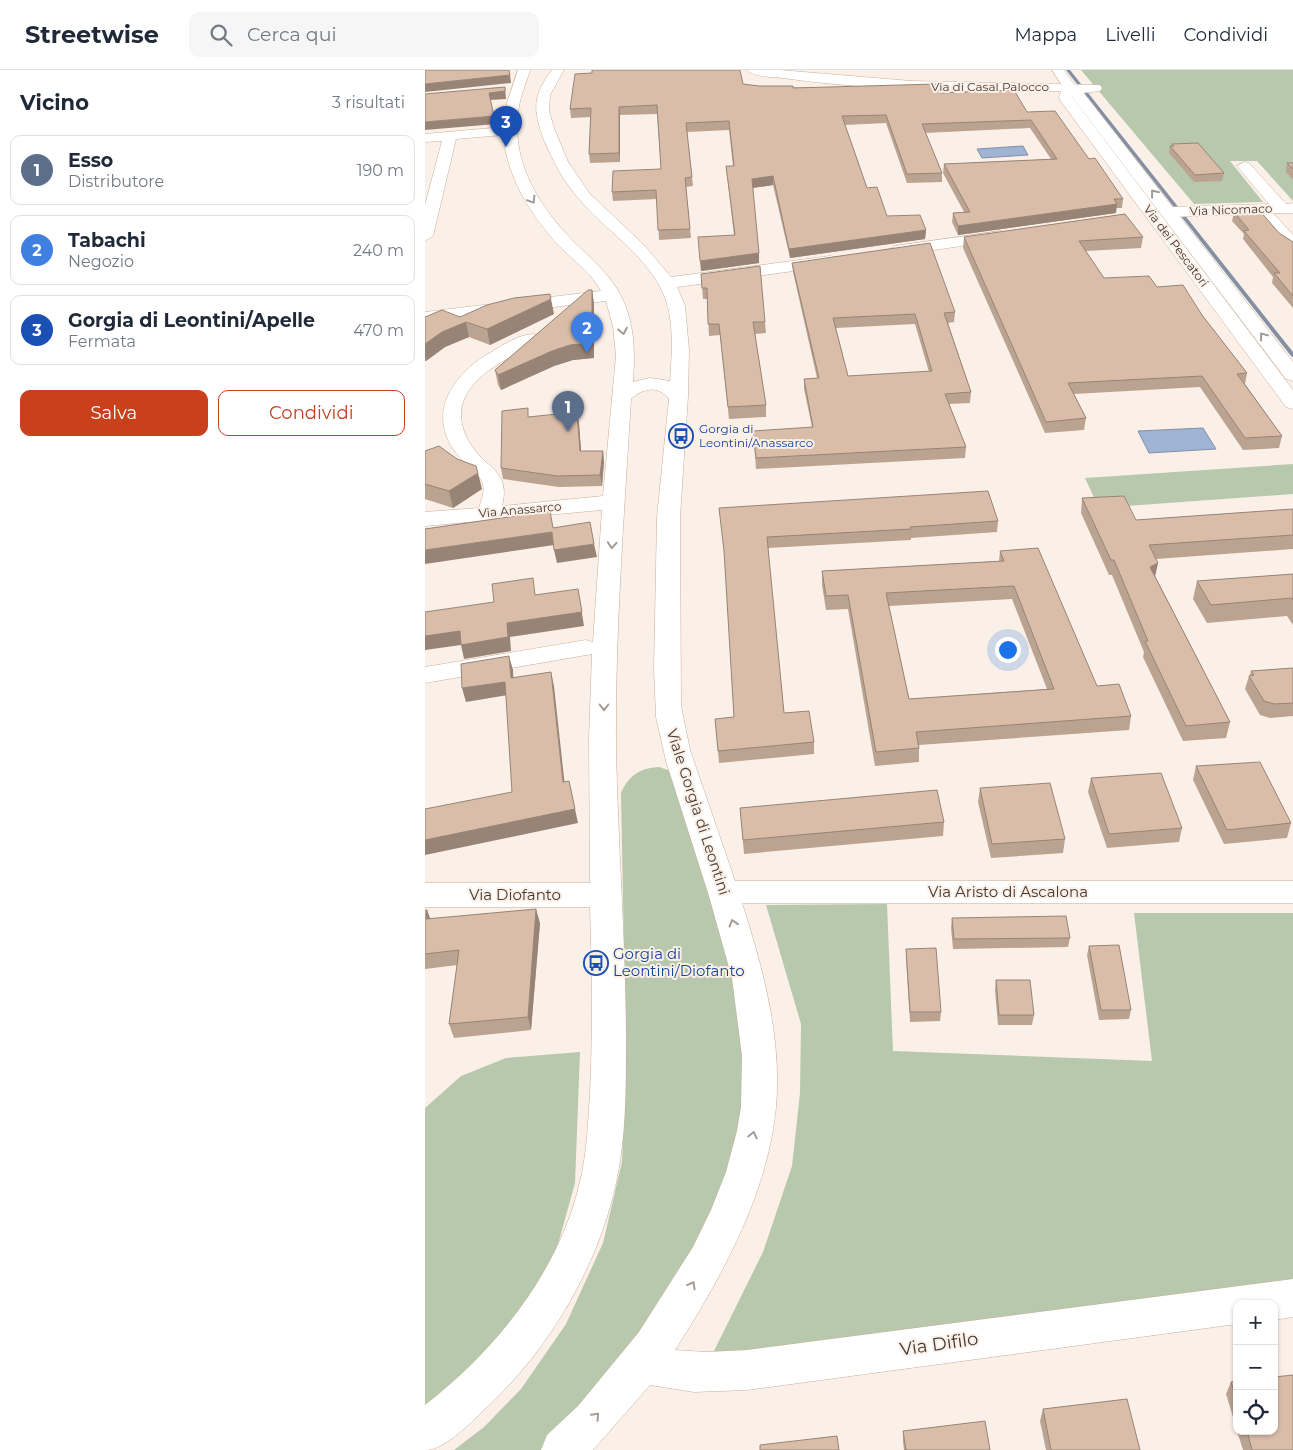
<!DOCTYPE html>
<html lang="it">
<head>
<meta charset="utf-8">
<style>
	:root { --surface:#fff; --page:#f6f6f7; --text:#1f2937; --muted:#747a83; --line:#e0e1e3; --accent:#c9401c }
	body { margin:0; font-family:Montserrat,sans-serif; background:var(--page); color:var(--text) }
	.controls { position:absolute; right:15px; bottom:15px; display:grid; overflow:hidden; border-radius:10px; box-shadow:0 1px 4px #0004 }
	.controls button { width:45px; height:45px; display:grid; place-items:center; padding:0; border:0; border-bottom:1px solid var(--line); background:var(--surface); color:var(--text); font:25px sans-serif }
	.you { position:absolute; left:582px; top:579px; width:18px; height:18px; margin:-12px; border:4px solid #fff; border-radius:50%; background:#1a73e8; box-shadow:0 0 0 8px #1a73e833 }
	.badge { display:grid; place-items:center; width:32px; height:32px; border-radius:50%; background:var(--accent); color:#fff; font-size:16px; font-weight:700 }
	.pin { position:absolute; translate:-50% -41px; filter:drop-shadow(0 1px 2px #0008) }
	.pin::after { content:''; position:absolute; top:26px; width:18px; height:15px; background:inherit; clip-path:polygon(0 0,100% 0,50% 100%) }
	.list { margin:0; padding:0; list-style:none }
	h2 { display:flex; justify-content:space-between; align-items:center; height:65px; margin:0; padding:0 20px; font-size:21px }
	h2 small { font-size:16px; font-weight:400; color:var(--muted) }
	.list li { display:grid; grid-template-columns:32px 1fr auto; gap:15px; align-items:center; box-sizing:border-box; height:70px; margin:0 10px 10px; padding:0 10px; border:1px solid var(--line); border-radius:10px }
	.list b { display:block; font-size:19px; white-space:nowrap }
	.list p { margin:0; font-size:16px; white-space:nowrap; color:var(--muted) }
	.list em { font-size:16px; font-style:normal; color:var(--muted) }
	.actions { display:flex; gap:10px; padding:15px 20px }
	.actions a { flex:1; padding:11px 0; border:1px solid var(--accent); border-radius:10px; text-align:center; font-size:18px; color:var(--accent) }
	.actions .main { background:var(--accent); color:#fff }
	.icon { flex:none; width:28px; height:28px; fill:none; stroke:currentColor; stroke-width:2; stroke-linecap:round; stroke-linejoin:round }
	.map { position:relative; flex:none; width:868px; height:1380px; overflow:hidden }
	header { display:flex; align-items:center; gap:30px; box-sizing:border-box; height:70px; padding:0 25px; background:var(--surface); border-bottom:1px solid var(--line) }
	header strong { font-size:24px }
	nav { display:flex; gap:28px; margin-inline-start:auto; font-size:18px }
	.search { width:350px; height:45px; background:var(--page); display:flex; align-items:center; gap:12px; box-sizing:border-box; padding:0 18px; border-radius:10px; color:var(--muted); font-size:19px }
	main { display:flex }
	aside { flex:1; background:var(--surface) }
	.map>svg:first-child { display:block }
	.green { fill:#b7c8ad }
	.water { fill:#9fb3d5; stroke:#848fa4 }
	.lines { fill:none; stroke-linecap:round; stroke-linejoin:round }
	.stream { fill:#848fa4; fill-rule:evenodd }
	.street-casing { stroke:#c9ae99; stroke-width:1 }
	.secondary-casing { stroke:#c9ae99; stroke-width:1 }
	.street { fill:#fff; fill-rule:evenodd }
	.secondary { fill:#fff; fill-rule:evenodd }
	.wall { fill:#bba391; fill-rule:evenodd }
	.shaded-wall { fill:#988476 }
	.building { fill:#d9bda9; stroke:#988476; fill-rule:evenodd }
	.oneway { stroke:#a29c98 }
	.labels { text-anchor:middle; stroke-width:4; stroke-linejoin:round; paint-order:stroke }
	.far-street-label { font-size:12px; fill:#453a32; stroke:#fbf0e7 }
	.far-transit-label { font-size:12px; fill:#164399; stroke:#fbf0e7; text-anchor:start }
	.street-label { font-size:15px; fill:#453a32; stroke:#fbf0e7 }
	.transit-label { font-size:15px; fill:#164399; stroke:#fbf0e7; text-anchor:start }
	.near-street-label { font-size:18px; fill:#453a32; stroke:#fbf0e7 }
</style>
</head>
<body>
<header>
<strong>Streetwise</strong>
<div class="search"><svg class="icon" aria-label="search" viewBox="0 0 24 24"><circle cx="10" cy="10" r="6"/><path d="M15 15l6 6"/></svg>Cerca qui</div>
<nav><a>Mappa</a><a>Livelli</a><a>Condividi</a></nav>
</header>
<main>
<aside>
<h2>Vicino<small>3 risultati</small></h2>
<ul class="list">
<li><span class="badge" style="background:#5c6f8a">1</span><div><b>Esso</b><p>Distributore</p></div><em>190 m</em></li>
<li><span class="badge" style="background:#3f7fe0">2</span><div><b>Tabachi</b><p>Negozio</p></div><em>240 m</em></li>
<li><span class="badge" style="background:#1a4fb4">3</span><div><b>Gorgia di Leontini/Apelle</b><p>Fermata</p></div><em>470 m</em></li>
</ul>
<div class="actions"><a class="main">Salva</a><a>Condividi</a></div>
</aside>
<div class="map">
<svg width="868" height="1380" viewBox="0 0 868 1380">
	<rect width="100%" height="100%" fill="#fbf0e7"/>
	<g class="green">
		<path d="M656,0H868V131L832,91H805L838,132L769,134Z"/>
		<path d="M868,394V424L674,438L660,408Z"/>
		<path d="M234,697L243,700L254,712L294,841L326,1007L317,1072L273,1189L126,1380H29L59,1357L96,1319L141,1254L178,1173L197,1092L201,986L196,723C204,705 215,698 234,697Z"/>
		<path d="M462,834L468,981L727,991L709,843H868V1220L286,1287L338,1182L367,1096L375,1023L376,954L341,835Z"/>
		<path d="M155,982L150,1113L130,1185L96,1245L0,1344V1038L36,1006L81,988Z"/>
	</g>
	<g class="water">
		<path d="M598,76L603,85L557,88L552,79Z"/>
		<path d="M778,358L791,379L724,383L713,361Z"/>
	</g>
	<g class="lines">
		<path class="stream" d="M641,0H645L868,282V287L866,286Z"/>
		<defs>
			<g id="street">
				<path d="M93,0H105C101,14 94,29 93,44C87,94 115,138 149,172C166,189 185,204 196,226C210,254 210,282 208,312L225,308L245,311C247,283 250,247 237,221C219,183 180,160 154,129C139,112 128,91 119,70C108,40 107,26 127,0H139L125,25L124,41L129,58L143,92L165,124L219,175L246,207L405,186L411,187L413,191L411,195L405,196L252,217L260,236L264,280L263,326L255,447L256,636L265,680L310,811H868V833H317C338,899 357,968 351,1037C343,1124 296,1208 250,1280L282,1282L322,1280L868,1209V1247L849,1250V1234H812V1254L322,1320L269,1322L225,1315L168,1380H116L122,1365L153,1336L214,1262L268,1177L286,1140L301,1102L312,1061L316,1037L317,986L307,908L284,826L241,691L231,647L229,599L232,447L244,329C233,315 218,318 206,329C199,446 190,562 191,679C193,777 201,875 201,973C201,1019 201,1068 191,1113C173,1196 125,1278 63,1336C48,1350 21,1380 0,1380V1335C71,1280 134,1202 155,1112C162,1083 163,1052 165,1022C168,960 167,898 165,837H0V813H165L164,668L167,584L0,613V597L161,570L168,572L177,440L0,456V442L54,438C56,431 60,422 58,415C55,402 39,393 31,383C0,342 30,302 68,281C80,274 99,261 113,265L116,269L113,273C73,292 12,321 46,375C61,399 86,400 77,436L178,426L191,286L188,256L181,231L0,252V242L176,221C167,204 151,192 137,179C107,147 83,110 78,65L31,69L8,166L0,171V135L17,71L0,72V64L78,57L82,33Z"/>
				<path d="M322,0H355L486,11L675,15L677,18L675,21L648,24L647,27L868,320V339L861,337L635,30L634,27L636,21C543,22 450,21 358,8C348,7 328,7 322,0Z"/>
				<path d="M819,92L824,93L861,134L868,133V143H848L868,165V180L862,178L831,144L744,147L736,142L744,137L844,134L812,96Z"/>
				<path d="M576,161L584,166L582,169L470,186L462,181L470,176Z"/>
			</g>
			<path id="secondary" d="M627,0H639L649,14L654,17L868,292V311L861,309L644,23L640,20Z"/>
		</defs>
		<use href="#street" class="street-casing"/>
		<use href="#secondary" class="secondary-casing"/>
		<use href="#street" class="street"/>
		<use href="#secondary" class="secondary"/>
	</g>
	<g class="wall">
		<path d="M318,14L334,16L515,23L602,42L664,89L698,129L697,138H691V143L533,165L527,152L528,143L539,142L518,103L519,94L626,89L605,58L500,63L517,103V112L482,113L461,53L420,55L442,118L462,146L501,160L500,169L365,188L348,115L328,118L334,193L276,201L309,165L301,96H308L304,60L262,62L268,116L261,117L266,168L234,170L232,129L188,131L187,122L236,99L232,44L195,45V92L165,93L164,84L166,47L146,48L145,39Z"/>
		<path d="M747,74L799,103L797,111L769,112L744,83L745,76H747Z"/>
		<path d="M862,93H868V110L861,102Z"/>
		<path d="M809,142L854,163L868,172V238L847,213L848,207L818,169L819,164L807,151Z"/>
		<path d="M539,167H718L716,178L661,181L679,208L732,217L777,245L822,303L820,314L857,366L854,378L818,380L775,317L649,324L661,348L659,360L620,363L538,178Z"/>
		<path d="M367,193L530,242L529,252L523,253L546,322L545,333L524,334L541,377L540,388L331,399L329,371L387,357L379,319V309L392,308L368,202ZM490,254L504,302L423,306L411,258Z"/>
		<path d="M276,204L340,252L341,263L330,264L341,335V347L304,349L295,265L284,266L282,229H278Z"/>
		<path d="M167,220L169,234V288L148,290L129,296L76,320L73,315L70,300Z"/>
		<path d="M129,244L65,275L44,267L20,277L1,291H0V247H35Z"/>
		<path d="M105,347L154,353L156,381H178L179,392L177,416L134,417L78,409L76,398Z"/>
		<path d="M0,381L57,419L28,438L0,429Z"/>
		<path d="M657,428L711,450L868,439V479L731,489L730,506L805,652L801,668L758,671L718,587L719,582L687,505H684L656,443Z"/>
		<path d="M294,438L573,451L572,462L486,468V470L343,478L359,643L389,672V684L294,693L293,681L309,647L300,488Z"/>
		<path d="M575,481L672,616L706,646L704,660L494,675V692L450,696L423,539L401,540L397,515V501L574,491ZM587,529L622,619L484,629L464,536Z"/>
		<path d="M868,504V555L862,546L782,553L768,529L772,511Z"/>
		<path d="M868,598V646L845,648L835,645L820,619L824,606L825,605L826,601Z"/>
		<path d="M771,696L866,753L862,768L799,774L768,710Z"/>
		<path d="M666,708L757,758L754,772L682,778L663,722Z"/>
		<path d="M555,718L640,769L638,783L566,788L553,732Z"/>
		<path d="M315,738L519,752L518,766L319,784Z"/>
		<path d="M0,840H2L5,849L115,853L106,960L29,968L24,954L32,895L0,899Z"/>
		<path d="M527,848L645,868L643,877L528,879L526,858Z"/>
		<path d="M664,876L706,940L704,949L674,950L662,885Z"/>
		<path d="M481,879L516,942L515,951L485,952L481,888Z"/>
		<path d="M571,910L609,945L607,955H573L570,920Z"/>
		<path d="M812,1311V1360L801,1324L806,1312Z"/>
		<path d="M618,1339L715,1380H621L615,1351Z"/>
		<path d="M478,1361L565,1380H479L478,1372Z"/>
		<path d="M812,1361H849L868,1380H818Z"/>
	</g>
	<g class="shaded-wall">
		<path d="M85,5L86,13L0,22V14Z"/>
		<path d="M80,17L81,29L65,30L64,23Z"/>
		<path d="M194,37L195,45V92L194,83Z"/>
		<path d="M69,46L71,54L0,60V52Z"/>
		<path d="M348,106V115L328,118L327,109Z"/>
		<path d="M692,134L691,143L533,165V156Z"/>
		<path d="M501,160L500,169L365,188L364,179Z"/>
		<path d="M334,183V193L276,201L275,191Z"/>
		<path d="M167,220L169,234V288L148,290L129,296L76,320L73,305Z"/>
		<path d="M126,229L129,244L65,275L62,259Z"/>
		<path d="M41,252L44,267L20,277L1,291L0,286V274L17,262Z"/>
		<path d="M152,342L154,353L157,393L155,381Z"/>
		<path d="M178,381L179,392L177,416L175,405Z"/>
		<path d="M53,403L57,419L28,438L24,421Z"/>
		<path d="M127,462L129,475L0,494V480Z"/>
		<path d="M169,474L172,487L132,493L129,480Z"/>
		<path d="M733,493L730,507L725,497Z"/>
		<path d="M153,519L159,556L85,567L86,581L39,589L36,575L0,580V566L82,553Z"/>
		<path d="M84,586L88,600L89,622L86,608Z"/>
		<path d="M126,602L129,616L141,726L138,712Z"/>
		<path d="M80,612L83,625L41,632L37,618Z"/>
		<path d="M144,711L153,753L0,785V770Z"/>
		<path d="M111,839L115,853L106,960L103,947Z"/>
		<path d="M2,840L7,854L1,849Z"/>
	</g>
	<g class="building">
		<path d="M0,0H84L85,5L0,14Z"/>
		<path d="M167,0H315L318,14L334,16H368V18L511,14L515,23L589,20L602,42L630,41L664,89L670,88L698,129H689L692,134L533,156L528,143L545,142L519,94L632,89L606,50L497,54L517,103L482,104L461,45L417,46L442,118L452,117L462,146L495,145L501,160L364,179L348,106L327,109L334,183L275,191L273,167L310,165L301,96H309L304,51L261,53L267,107L260,108L265,159L233,160L231,120L187,122L188,101L236,99L232,35L194,37V83L164,84L166,38L145,39L150,4L167,3Z"/>
		<path d="M80,17V21L64,23L69,46L0,52V24Z"/>
		<path d="M773,73L799,103L770,105L745,76H749L747,74Z"/>
		<path d="M862,93H868V99Z"/>
		<path d="M835,141L854,163L868,172V226L849,203H855L819,161L824,160L809,142Z"/>
		<path d="M700,144L718,167L654,171L679,208L724,206L732,217L758,215L777,245L822,303L812,304L857,366L820,368L777,306L643,313L661,348L621,352L539,167Z"/>
		<path d="M505,173L530,242L519,243L546,322L520,324L541,377L331,388L328,361L388,357L379,309L394,308L367,193ZM490,244L507,301L423,306L408,248Z"/>
		<path d="M335,196L340,252H328L341,335L303,337L294,254H283L282,218H277L276,204Z"/>
		<path d="M163,220H167V273L145,275L127,281L73,305L70,300Z"/>
		<path d="M125,224L126,229L62,259L41,252L17,262L0,274V247L17,240L35,247L62,235L89,228Z"/>
		<path d="M103,338V347L152,342L155,381H178L175,405L132,406L76,398L77,341Z"/>
		<path d="M14,376L32,389L51,396L53,403L24,421L0,414V381Z"/>
		<path d="M563,421L573,451L485,457L486,459L342,467L359,643L384,641L389,672L293,681L290,649L309,647L299,481L294,438Z"/>
		<path d="M699,426L711,450L868,439V465L724,475L733,493L725,497L805,652L761,656L720,571H723L689,490H686L657,428Z"/>
		<path d="M125,441L128,458L165,452L169,474L129,480L127,462L0,480V459Z"/>
		<path d="M613,478L672,616L694,614L706,646L491,662L494,678L451,682L423,525L401,526L397,501L579,491L575,481ZM589,516L629,619L484,629L461,523Z"/>
		<path d="M868,504V530L867,528L786,535L772,511Z"/>
		<path d="M108,508L110,525L153,519L157,542L82,553L83,567L36,575L35,561L0,566V542L69,532L67,514Z"/>
		<path d="M84,586L86,608L126,602L138,712L144,711L150,739L0,770V739L87,722L80,612L37,618L36,594Z"/>
		<path d="M868,598V633L849,634L839,631L824,606L829,605L826,601Z"/>
		<path d="M835,692L866,753L802,760L771,696Z"/>
		<path d="M736,703L757,758L684,764L666,708Z"/>
		<path d="M625,713L640,769L567,774L555,718Z"/>
		<path d="M512,720L519,752L318,770L315,738Z"/>
		<path d="M111,839L103,947L24,954L34,880L0,884V840H2L1,849Z"/>
		<path d="M641,846L645,868L529,869L527,848Z"/>
		<path d="M694,875L706,940H676L664,876Z"/>
		<path d="M511,878L516,942H485L481,879Z"/>
		<path d="M571,910H605L609,945H574Z"/>
		<path d="M868,1305V1380H827L822,1361H849V1307Z"/>
		<path d="M812,1311V1330L806,1312Z"/>
		<path d="M702,1329L715,1380H626L618,1339Z"/>
		<path d="M560,1351L565,1380H481L478,1361Z"/>
		<path d="M412,1366L414,1380H335V1375Z"/>
	</g>
	<defs><path id="oneway-chevron" d="M-2-3.5L2.5 0L-2 3.5" fill="none" stroke-width="1.6" stroke-linecap="round" stroke-linejoin="round" transform="scale(1.25)"/></defs>
	<g class="oneway">
		<use href="#oneway-chevron" transform="translate(729 123) rotate(-128)"/>
		<use href="#oneway-chevron" transform="translate(107 130) rotate(58)"/>
		<use href="#oneway-chevron" transform="translate(198 261) rotate(79)"/>
		<use href="#oneway-chevron" transform="translate(838 266) rotate(-127)"/>
		<use href="#oneway-chevron" transform="translate(187 475) rotate(94)"/>
		<use href="#oneway-chevron" transform="translate(179 637) rotate(90)"/>
		<use href="#oneway-chevron" transform="translate(308 853) rotate(-107)"/>
		<use href="#oneway-chevron" transform="translate(328 1065) rotate(-77)"/>
		<use href="#oneway-chevron" transform="translate(267 1215) rotate(-61)"/>
		<use href="#oneway-chevron" transform="translate(171 1346) rotate(-47)"/>
	</g>
	<defs>
		<symbol id="bus-ring" viewBox="-11 -11 22 22"><circle r="9.5" fill="#fbf0e7" stroke="#1a4fb4" stroke-width="1.5"/><path d="M-5-6H5V4H4V6H2V4H-2V6H-4V4H-5ZM-3.5-4V0h7V-4ZM-3.5 1.2v1.5H-2V1.2ZM2 1.2v1.5H3.5V1.2Z" fill="#1a4fb4"/></symbol>
	</defs>
	<g fill-rule="evenodd">
		<use href="#bus-ring" x="242" y="352" width="28" height="28"/>
		<use href="#bus-ring" x="157" y="879" width="28" height="28"/>
	</g>
	<g class="labels">
		<g class="far-street-label">
			<text x="565" y="21">Via di Casal Palocco</text>
			<text transform="translate(806 140) rotate(-2)" y="4">Via Nicomaco</text>
			<text transform="translate(751 176) rotate(53)" y="4">Via dei Pescatori</text>
			<text transform="translate(95 440) rotate(-5)" y="4">Via Anassarco</text>
		</g>
		<g class="far-transit-label">
			<text x="274" y="363">Gorgia di<tspan x="274" dy="14">Leontini/Anassarco</tspan></text>
		</g>
		<g class="street-label">
			<text transform="translate(273 742) rotate(72)" y="5">Viale Gorgia di Leontini</text>
			<text x="583" y="827">Via Aristo di Ascalona</text>
			<text x="90" y="830">Via Diofanto</text>
		</g>
		<g class="transit-label">
			<text x="188" y="889">Gorgia di<tspan x="188" dy="17">Leontini/Diofanto</tspan></text>
		</g>
		<g class="near-street-label">
			<text transform="translate(514 1274) rotate(-8)" y="6">Via Difilo</text>
		</g>
	</g>
</svg>
<div class="controls">
<button>+</button>
<button>−</button>
<button><svg class="icon" aria-label="locate" viewBox="0 0 24 24"><circle cx="12" cy="12" r="6"/><path d="M12 2v4M12 18v4M2 12h4M18 12h4"/></svg></button>
</div>
<div class="you"></div>
<div class="pin badge" style="left:143px;top:362px;background:#5c6f8a">1</div>
<div class="pin badge" style="left:162px;top:283px;background:#3f7fe0">2</div>
<div class="pin badge" style="left:81px;top:77px;background:#1a4fb4">3</div>
</div>
</main>
</body>
</html>
